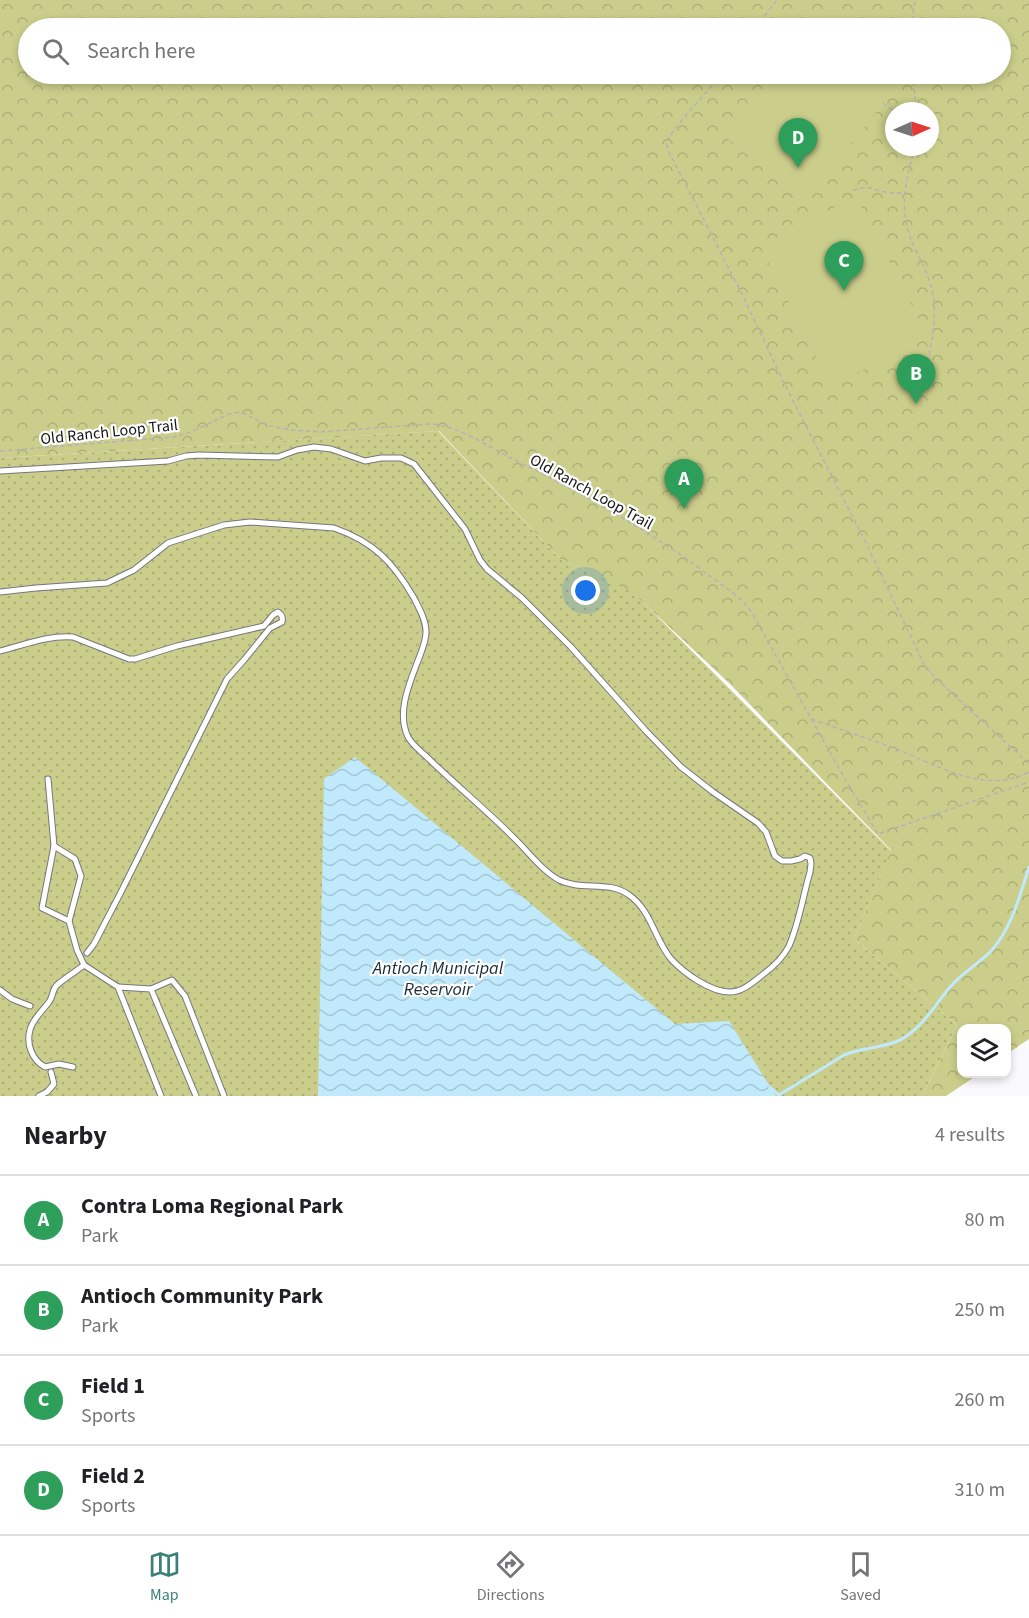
<!DOCTYPE html>
<html lang="en">
<head>
<meta charset="utf-8">
<style>
	:root { --surface:#fff; --page:#f6f6f6; --text:#202124; --muted:#757577; --line:#e0e0e0; --accent:#3b8179 }
	body { margin:0; font-family:"Source Sans 3",sans-serif; background:var(--page); color:var(--text) }
	.controls { position:absolute; right:18px; bottom:18px; display:grid; overflow:hidden; border-radius:12px; box-shadow:0 3px 9px #0003 }
	.controls button { width:54px; height:54px; display:grid; place-items:center; padding:0; border:0; border-bottom:2px solid var(--line); background:var(--surface); color:var(--text); font:30px sans-serif }
	.compass { position:absolute; left:885px; top:102px; width:54px; height:54px; border-radius:50%; background:var(--surface); box-shadow:0 3px 9px #0003; rotate:87deg }
	.you { position:absolute; left:586px; top:591px; width:21px; height:21px; margin:-15px; border:4px solid #fff; border-radius:50%; background:#1a73e8; box-shadow:0 0 0 9px #1a73e833 }
	.badge { display:grid; place-items:center; width:39px; height:39px; border-radius:50%; background:var(--accent); color:#fff; font-size:20px; font-weight:700 }
	.pin { position:absolute; translate:-50% -50px; filter:drop-shadow(0 2px 3px #0008) }
	.pin::after { content:''; position:absolute; top:32px; width:21px; height:18px; background:inherit; clip-path:polygon(0 0,100% 0,50% 100%) }
	.list { margin:0; padding:0; list-style:none }
	h2 { display:flex; justify-content:space-between; align-items:center; height:78px; margin:0; padding:0 24px; font-size:26px }
	h2 small { font-size:20px; font-weight:400; color:var(--muted) }
	.list li { display:grid; grid-template-columns:39px 1fr auto; gap:18px; align-items:center; box-sizing:border-box; height:90px; padding:0 24px; border-top:2px solid var(--line) }
	.list b { display:block; font-size:22px; white-space:nowrap }
	.list p { margin:0; font-size:20px; white-space:nowrap; color:var(--muted) }
	.list em { font-size:20px; font-style:normal; color:var(--muted) }
	.icon { flex:none; width:33px; height:33px; fill:none; stroke:currentColor; stroke-width:2; stroke-linecap:round; stroke-linejoin:round }
	.map { position:relative; flex:none; width:1029px; height:1096px; overflow:hidden }
	.search { position:absolute; background:var(--surface); box-shadow:0 3px 9px #0003; left:18px; right:18px; top:18px; height:66px; display:flex; align-items:center; gap:15px; box-sizing:border-box; padding:0 21px; border-radius:33px; color:var(--muted); font-size:22px }
	.sheet { height:438px; background:var(--surface) }
	nav { display:flex; justify-content:space-around; align-items:center; box-sizing:border-box; height:84px; border-top:2px solid var(--line); background:var(--surface); font-size:16px; color:var(--muted) }
	nav a { display:grid; justify-items:center; gap:3px }
	nav .on { color:var(--accent) }
	.map>svg:first-child { display:block }
	.grass { fill:url(#grass-dots) }
	.forest { fill:url(#forest-crowns); fill-rule:evenodd }
	.garden { fill:#cbce8b }
	.water { fill:url(#water-waves) }
	.lines { fill:none; stroke-linecap:round; stroke-linejoin:round }
	.stream { stroke:#c0e9fc; stroke-width:3 }
	.lane-casing { stroke:#76767e; stroke-width:7 }
	.path { stroke:#b3b3b6; stroke-width:1.5; stroke-dasharray:4.5 3; stroke-linecap:butt }
	.lane { stroke:#fff; stroke-width:5 }
	.labels { text-anchor:middle; stroke-width:4.5; stroke-linejoin:round; paint-order:stroke }
	.street-label { font-size:16px; fill:#141517; stroke:#fff }
	.water-label { font-size:18px; font-style:italic; fill:#192d36; stroke:#fff }
</style>
</head>
<body>
<div class="map">
<svg width="1029" height="1096" viewBox="0 0 1029 1096">
	<defs>
		<pattern id="grass-dots" width="8" height="8" patternUnits="userSpaceOnUse" patternTransform="scale(1.5)"><rect width="8" height="8" fill="#cbce8b"/><path d="M2 2h.1M6 6h.1" fill="none" stroke="#adb077" stroke-width="1.8" stroke-linecap="round"/></pattern>
		<pattern id="forest-crowns" width="20" height="18" patternUnits="userSpaceOnUse" patternTransform="scale(1.5)"><rect width="20" height="18" fill="#cbce8b"/><path d="M2 6a3 3 0 1 1 6 0M12 15a3 3 0 1 1 6 0" fill="none" stroke="#adb077"/></pattern>
		<pattern id="water-waves" width="16" height="10" patternUnits="userSpaceOnUse" patternTransform="scale(1.5)"><rect width="16" height="10" fill="#c0e9fc"/><path d="M0 5q4-4 8 0t8 0" fill="none" stroke="#a4c7d7"/></pattern>
	</defs>
	<rect width="100%" height="100%" fill="#fafafe"/>
	<path class="grass" d="M438,431L560,559L632,591L891,851L854,939L957,1025L922,1096H0V458Z"/>
	<path class="forest" d="M0,0H1029V1039L1007,1054L1006,1028H962V1074H979L946,1096H922L957,1025L854,939L891,850L730,684L632,592L560,559L439,431L0,458ZM28,28H1000V74H28ZM894,111H930V147H894Z"/>
	<g class="garden">
		<path d="M828,7L855,28H810Z"/>
		<path d="M774,74H907L805,201L724,136Z"/>
		<path d="M856,196L928,337L831,386L760,246Z"/>
	</g>
	<path class="water" d="M355,757L675,1024L729,1021L776,1096H318L324,779Z"/>
	<g class="lines">
		<path class="stream" d="M770,1087L779,1095L844,1055C863,1047 889,1048 905,1037C925,1024 936,1003 951,986C963,972 980,963 992,950C1012,927 1020,895 1029,867"/>
		<defs>
			<g id="lane">
				<path d="M0,471L168,461L186,456L199,455L278,457L297,450L314,447L331,449L365,461L381,458H401L414,464L465,529L480,560L487,569L522,598L571,647L646,731L681,767L713,792L758,823L766,832L775,856L782,861H791L800,859L805,856L810,858L811,864L810,872C803,896 799,923 789,946C783,958 772,968 761,976C752,983 742,992 730,992C710,992 684,973 671,959C655,940 651,910 629,895C609,880 581,891 559,880C541,870 528,851 513,837C486,810 457,786 430,760C423,753 412,745 408,737C396,712 410,682 419,658C422,650 426,641 426,632C426,620 419,608 414,598C393,562 374,542 334,528L250,522L224,525L168,543L134,570L107,583L36,588L0,592"/>
				<path d="M0,651C24,645 48,635 73,637L129,659H135L177,646L264,626L273,615L278,612C282,615 283,617 282,622L270,628L244,660L227,679L121,892L94,944L87,953"/>
				<path d="M48,779L54,846L42,908L69,921L77,950L84,965L118,987"/>
				<path d="M54,846L75,859L81,876L69,921"/>
				<path d="M151,989L196,1096"/>
				<path d="M0,990L12,999L30,1006"/>
				<path d="M73,1067L59,1064L45,1067C32,1060 26,1044 30,1030C32,1020 43,1010 49,1002C53,997 52,990 57,985C65,978 75,972 84,965"/>
				<path d="M39,1096L47,1092L54,1084L51,1072"/>
				<path d="M161,1096L118,987L151,989L172,980L185,996L224,1096"/>
			</g>
		</defs>
		<use href="#lane" class="lane-casing"/>
		<g class="path">
			<path d="M755,28L777,0"/>
			<path d="M911,28L915,0"/>
			<path d="M722,74C703,97 682,117 666,142L669,152L743,296L783,381L864,539L924,664L930,672L943,685L1029,764"/>
			<path d="M912,74L917,111"/>
			<path d="M883,103L894,111"/>
			<path d="M915,147C906,181 898,207 912,242C921,262 932,280 934,302C935,313 934,324 933,334C931,348 926,361 931,375"/>
			<path d="M853,190L866,187L889,193H903"/>
			<path d="M0,451L174,437L191,432L229,414L241,412L267,425L290,430L320,432L429,424C455,424 486,445 509,457C577,491 646,528 707,574C723,586 741,596 752,613L841,772L878,834L1029,782"/>
			<path d="M811,719C839,729 867,738 894,748C935,764 985,796 1029,772"/>
		</g>
		<use href="#lane" class="lane"/>
	</g>
	<g class="labels">
		<g class="street-label">
			<text transform="translate(109 431) rotate(-6)" y="6">Old Ranch Loop Trail</text>
			<text transform="translate(592 491) rotate(29)" y="6">Old Ranch Loop Trail</text>
		</g>
		<g class="water-label">
			<text x="438" y="974">Antioch Municipal<tspan x="438" dy="21">Reservoir</tspan></text>
		</g>
	</g>
</svg>
<div class="controls">
<button><svg class="icon" aria-label="layers" viewBox="0 0 24 24"><path d="M12 4l9 5-9 5-9-5zM3 14l9 5 9-5"/></svg></button>
</div>
<svg class="compass" viewBox="-18 -18 36 36"><path d="M0-13l5 13h-10z" fill="#e53935"/><path d="M0 13l5-13h-10z" fill="#757577"/></svg>
<div class="you"></div>
<div class="pin badge" style="left:684px;top:509px;background:#2e9e5b">A</div>
<div class="pin badge" style="left:916px;top:404px;background:#2e9e5b">B</div>
<div class="pin badge" style="left:844px;top:291px;background:#2e9e5b">C</div>
<div class="pin badge" style="left:798px;top:168px;background:#2e9e5b">D</div>
<div class="search"><svg class="icon" aria-label="search" viewBox="0 0 24 24"><circle cx="10" cy="10" r="6"/><path d="M15 15l6 6"/></svg>Search here</div>
</div>
<section class="sheet">
<h2>Nearby<small>4 results</small></h2>
<ul class="list">
<li><span class="badge" style="background:#2e9e5b">A</span><div><b>Contra Loma Regional Park</b><p>Park</p></div><em>80 m</em></li>
<li><span class="badge" style="background:#2e9e5b">B</span><div><b>Antioch Community Park</b><p>Park</p></div><em>250 m</em></li>
<li><span class="badge" style="background:#2e9e5b">C</span><div><b>Field 1</b><p>Sports</p></div><em>260 m</em></li>
<li><span class="badge" style="background:#2e9e5b">D</span><div><b>Field 2</b><p>Sports</p></div><em>310 m</em></li>
</ul>
</section>
<nav>
<a class="on"><svg class="icon" aria-label="map" viewBox="0 0 24 24"><path d="M3 6l6-2 6 2 6-2v14l-6 2-6-2-6 2zM9 4v14M15 6v14"/></svg>Map</a>
<a><svg class="icon" aria-label="directions" viewBox="0 0 24 24"><path d="M12 3l9 9-9 9-9-9zM9 14v-3h6M13 9l2 2-2 2"/></svg>Directions</a>
<a><svg class="icon" aria-label="saved" viewBox="0 0 24 24"><path d="M7 4h10v16l-5-4-5 4z"/></svg>Saved</a>
</nav>
</body>
</html>
